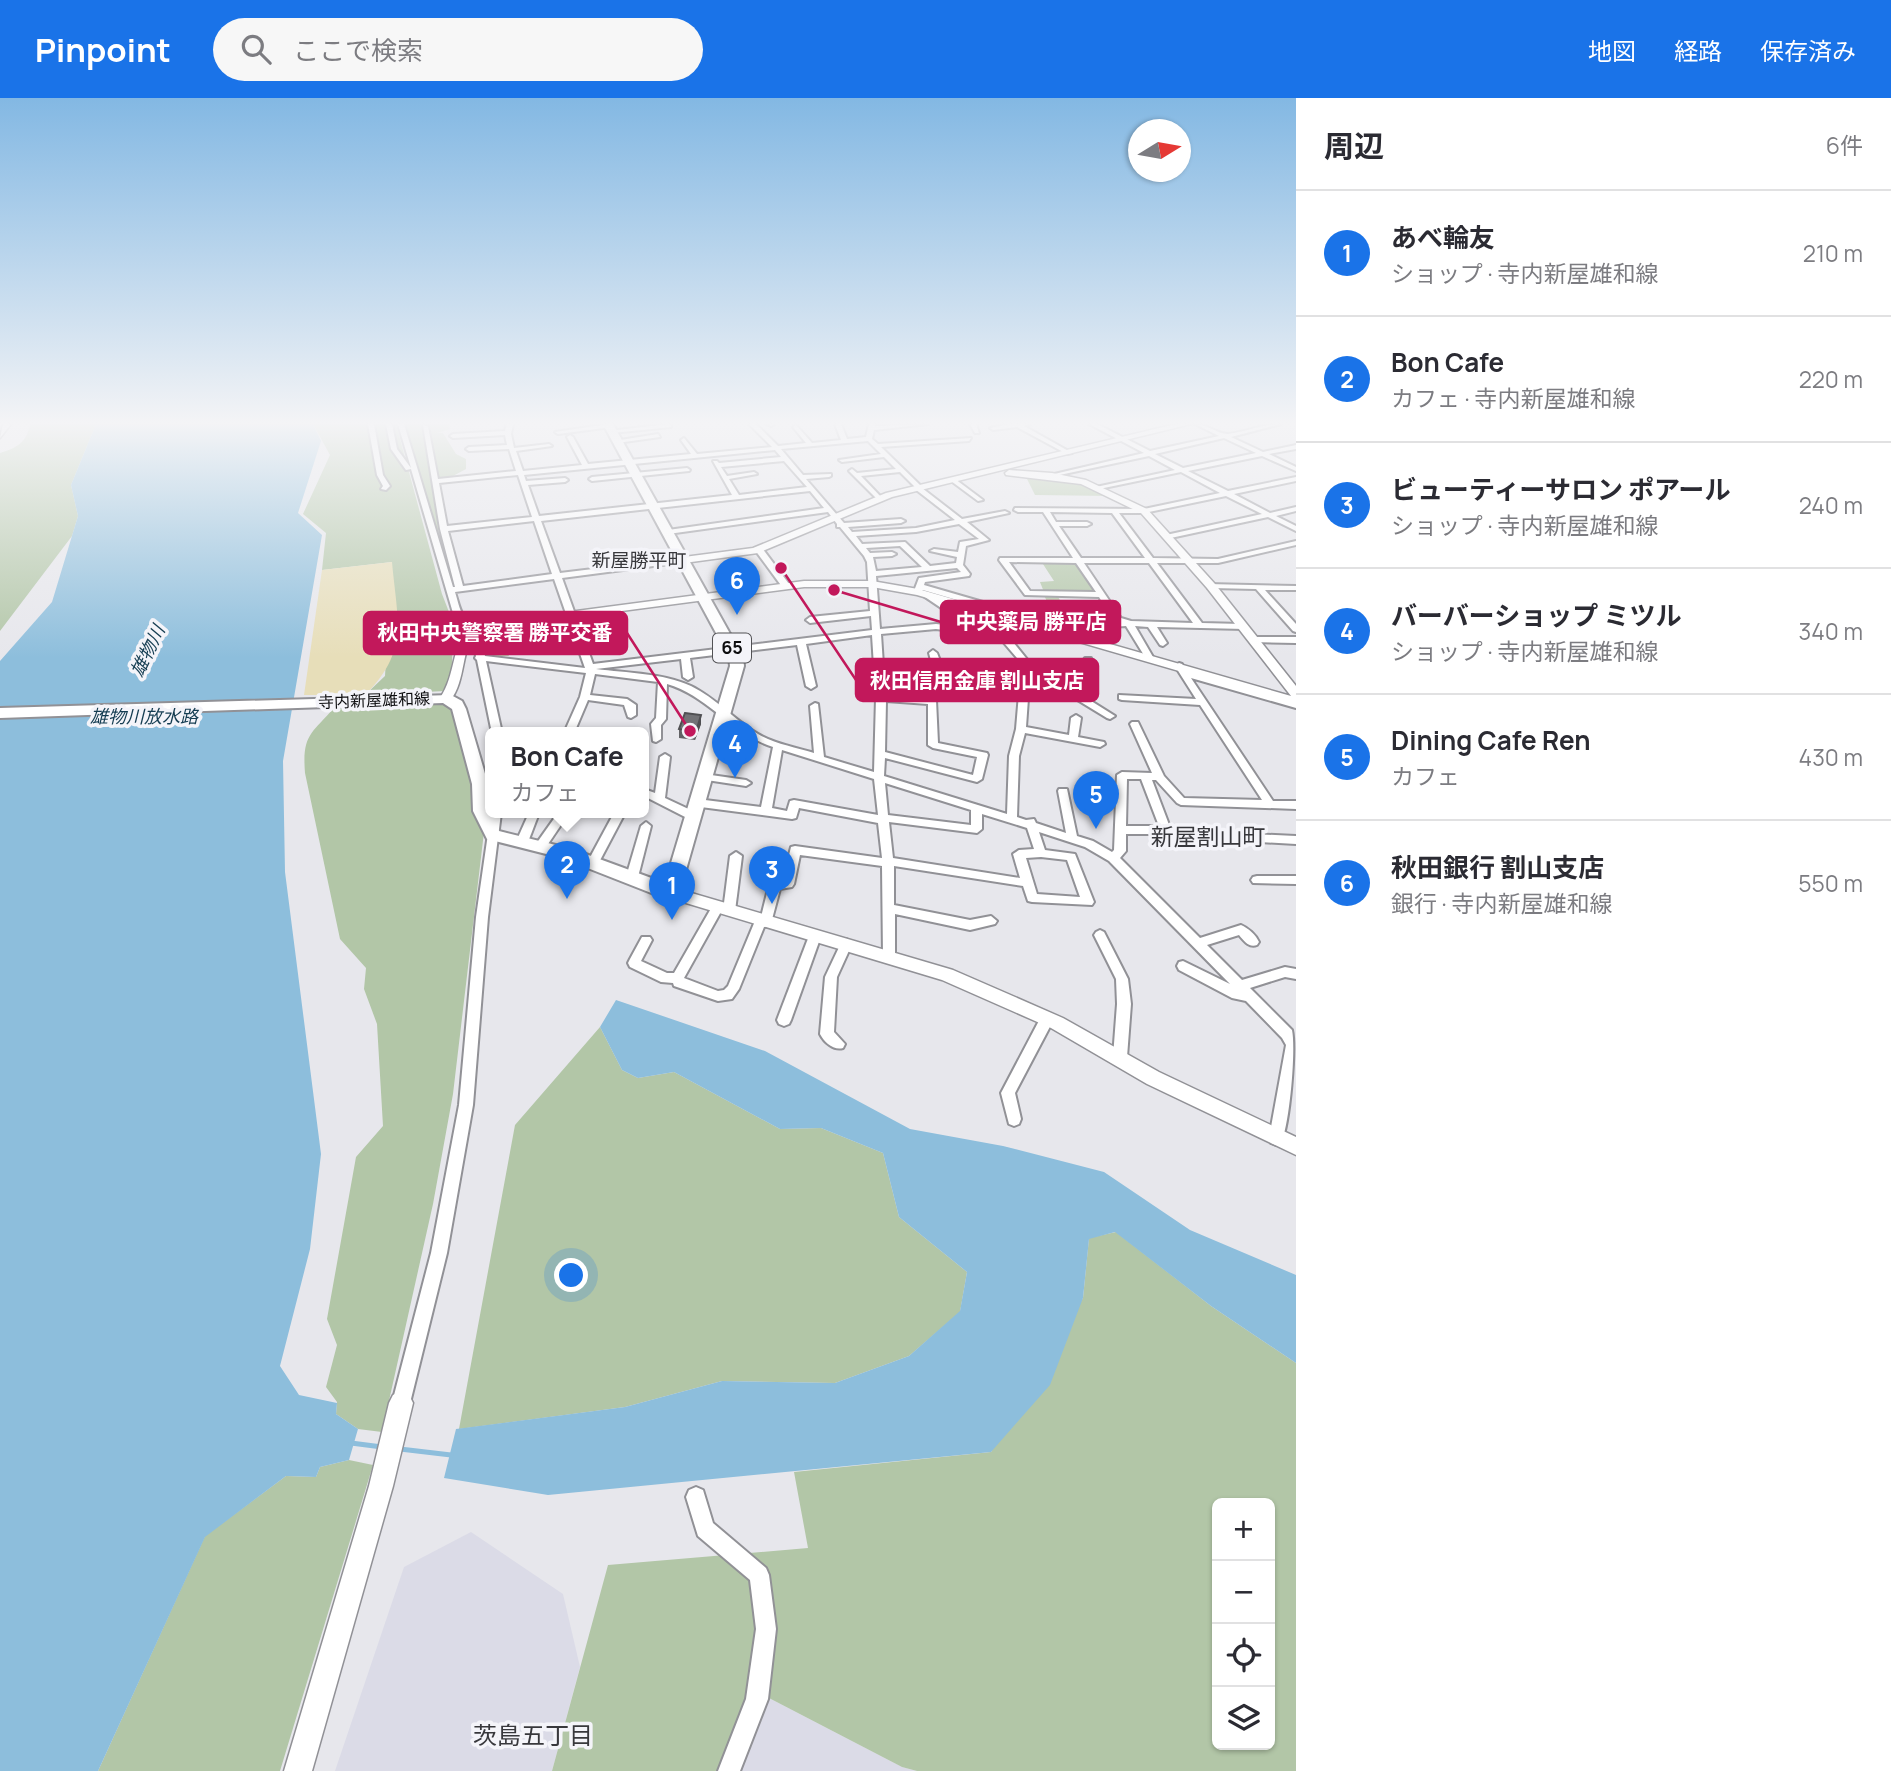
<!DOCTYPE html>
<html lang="ja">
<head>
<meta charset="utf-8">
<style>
	:root { --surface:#fff; --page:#f7f7f7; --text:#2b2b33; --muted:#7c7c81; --line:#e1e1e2; --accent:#1a73e8 }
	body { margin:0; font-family:Manrope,"Noto Sans JP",sans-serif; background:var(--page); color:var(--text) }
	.controls { position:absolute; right:21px; bottom:21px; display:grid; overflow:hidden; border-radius:10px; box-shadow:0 2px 5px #0004 }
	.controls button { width:63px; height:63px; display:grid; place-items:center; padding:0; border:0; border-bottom:2px solid var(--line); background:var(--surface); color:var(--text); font:35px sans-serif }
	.compass { position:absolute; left:1128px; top:21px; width:63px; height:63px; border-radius:50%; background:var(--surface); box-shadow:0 2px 5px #0004; rotate:79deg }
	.you { position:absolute; left:572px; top:1178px; width:24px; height:24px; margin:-18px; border:5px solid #fff; border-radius:50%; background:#1a73e8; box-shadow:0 0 0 10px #1a73e833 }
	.badge { display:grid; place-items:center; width:46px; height:46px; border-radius:50%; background:var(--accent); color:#fff; font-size:23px; font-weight:700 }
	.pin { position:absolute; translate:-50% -58px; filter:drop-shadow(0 2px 4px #0008) }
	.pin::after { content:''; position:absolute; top:37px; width:24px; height:21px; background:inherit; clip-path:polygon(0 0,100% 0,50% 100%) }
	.popup { position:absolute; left:485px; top:629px; width:164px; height:91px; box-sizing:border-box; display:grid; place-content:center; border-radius:10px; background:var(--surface); filter:drop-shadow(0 2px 5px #0005); font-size:23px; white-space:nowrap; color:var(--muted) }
	.popup b { font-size:26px; color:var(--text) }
	.popup::after { content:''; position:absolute; left:50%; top:100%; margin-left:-14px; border:14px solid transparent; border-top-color:var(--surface) }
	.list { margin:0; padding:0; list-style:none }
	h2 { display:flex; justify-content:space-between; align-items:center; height:91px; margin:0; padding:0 28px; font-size:30px }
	h2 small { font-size:23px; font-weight:400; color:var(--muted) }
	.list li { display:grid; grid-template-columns:46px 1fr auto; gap:21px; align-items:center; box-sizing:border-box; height:126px; padding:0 28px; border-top:2px solid var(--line) }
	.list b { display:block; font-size:26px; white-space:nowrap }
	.list p { margin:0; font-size:23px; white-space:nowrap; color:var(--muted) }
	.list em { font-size:23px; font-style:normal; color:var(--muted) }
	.icon { flex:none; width:38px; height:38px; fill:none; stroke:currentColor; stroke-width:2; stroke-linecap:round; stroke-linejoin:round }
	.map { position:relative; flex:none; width:1296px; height:1673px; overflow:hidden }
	header { display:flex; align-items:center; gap:42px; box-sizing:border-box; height:98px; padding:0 35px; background:var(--accent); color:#fff }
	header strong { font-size:33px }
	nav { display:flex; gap:38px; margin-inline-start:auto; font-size:24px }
	.search { width:490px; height:63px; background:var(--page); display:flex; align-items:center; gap:18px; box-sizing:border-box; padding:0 24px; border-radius:38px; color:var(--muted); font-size:26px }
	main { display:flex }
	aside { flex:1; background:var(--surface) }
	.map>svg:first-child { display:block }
	.built { fill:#dbdbe7 }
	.green { fill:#b2c6a7; fill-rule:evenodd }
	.sand { fill:#e7deb9 }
	.water { fill:#8dbedc }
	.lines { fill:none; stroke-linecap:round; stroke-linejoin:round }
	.stream { stroke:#8dbedc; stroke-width:5 }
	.minor-casing { stroke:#919196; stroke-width:4 }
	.tertiary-casing { stroke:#919196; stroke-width:3 }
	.primary-casing { stroke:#919196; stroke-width:4 }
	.minor { fill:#fff; fill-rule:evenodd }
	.tertiary { fill:#fff; fill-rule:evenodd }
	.primary { fill:#fff; fill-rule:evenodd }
	.wall { fill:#626265 }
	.shaded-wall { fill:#505053 }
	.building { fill:#727276; stroke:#505053; stroke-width:2 }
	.labels { text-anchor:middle; stroke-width:7; stroke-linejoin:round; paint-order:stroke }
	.far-street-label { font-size:16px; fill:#0d0d0f; stroke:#f4f4f9 }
	.shield { fill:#f4f4f9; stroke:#525255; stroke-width:2 }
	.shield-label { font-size:18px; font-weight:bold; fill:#0d0d0f }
	.far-water-label { font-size:18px; font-style:italic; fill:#143c51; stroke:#f4f4f9 }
	.far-quarter-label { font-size:19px; fill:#38383c; stroke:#f4f4f9 }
	.quarter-label { font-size:23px; fill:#38383c; stroke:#f4f4f9 }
	.near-neighbourhood-label { font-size:24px; fill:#38383c; stroke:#f4f4f9 }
	.leader { fill:none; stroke:#c2185b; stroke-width:2.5 }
	.callout-dot { fill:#c2185b; stroke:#f4f4f9; stroke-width:2.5 }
	.callout { fill:#c2185b; stroke:#c2185b; stroke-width:2.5 }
	.callout-label { font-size:21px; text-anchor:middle; font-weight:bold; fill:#fff }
</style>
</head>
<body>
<header>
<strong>Pinpoint</strong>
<div class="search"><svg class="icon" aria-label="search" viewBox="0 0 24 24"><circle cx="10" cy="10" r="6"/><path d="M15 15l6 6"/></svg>ここで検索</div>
<nav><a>地図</a><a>経路</a><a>保存済み</a></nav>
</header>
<main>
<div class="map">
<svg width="1296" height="1673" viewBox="0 0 1296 1673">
	<rect width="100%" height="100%" fill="#e7e7ec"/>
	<g class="built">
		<path d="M471,1434L563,1496L580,1569L552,1673H335L404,1469Z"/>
		<path d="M769,1600L902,1669L917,1673H736Z"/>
	</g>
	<g class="green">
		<path d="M30,326H96L71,387L78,418L72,438L0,533V355C17,350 27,344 30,326Z"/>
		<path d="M313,326H396L442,496L454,527L451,582L445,593L365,597L385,578L392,464L322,472L326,435L303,416L330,357Z"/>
		<path d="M403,326H427L430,336L429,326H449L450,331L437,335H443L456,356L466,361V371L453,378L432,381L440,445Z"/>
		<path d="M1025,377L1080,385L1110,398L1035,397Z"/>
		<path d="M1041,463L1075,464L1093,491L1090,495L1044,494L1040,484L1054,483Z"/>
		<path d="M1044,497H1057L1065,511H1083L1086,517L1107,515L1112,522L1065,528L1057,526Z"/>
		<path d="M496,527L509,558H483L478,536L481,531Z"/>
		<path d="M441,603L450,607C460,630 473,662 476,687C478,710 468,711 484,734L453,996L433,1106L382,1334L358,1331L336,1316L337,1304L326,1289L337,1247L327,1221L356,1059L383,1028L377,926L364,891L366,870L340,841L305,675C302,637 311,636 334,610Z"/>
		<path d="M600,929L622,972L638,980L674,974L780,1031L821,1030L883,1055L899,1119L967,1174L960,1214L909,1258L835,1285L722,1283L625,1309L459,1331L515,1027Z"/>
		<path d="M1116,1134L1211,1208L1296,1265V1673H917L902,1669L769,1600L736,1673H552L608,1467L808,1450L794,1374L991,1354L1083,1200L1089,1140ZM1217,1405H1270V1647H1217Z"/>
		<path d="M349,1362L373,1367L280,1673H98L205,1438L286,1378L316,1379L320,1369Z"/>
	</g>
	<path class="sand" d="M392,464C397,521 410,553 365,597H304L322,472Z"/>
	<g class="water">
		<path d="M96,326H313L321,343L298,415L322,437L283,663L285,774L321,1056L310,1151L280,1268L299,1297L337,1305L336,1316L358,1331L349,1362L320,1369L316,1379L286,1378L205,1439L98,1673H0V563L52,504L78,418L71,387Z"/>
		<path d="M616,902L765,953L910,1031L1003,1048L1104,1074L1190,1132L1296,1177V1265L1211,1208L1115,1134L1089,1141L1083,1200L1050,1287L991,1354L548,1397L444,1380L456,1331L625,1309L722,1283L835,1285L909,1258L960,1213L967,1174L899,1119L883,1055L821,1030L780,1031L674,974L638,980L622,972L600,929Z"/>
	</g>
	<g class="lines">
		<g class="stream">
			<path d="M351,1345L382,1349"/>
			<path d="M400,1351L451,1357"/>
		</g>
		<defs>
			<g id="minor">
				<path d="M368,326H374L383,377L390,388L386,392L381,391L383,388L377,377Z"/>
				<path d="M386,326H392L397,351L411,370L398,326H404L453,489H455L440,431L423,327L428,328L438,381L516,373L509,351L469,353L466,351L469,349L507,347L505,337L453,340L450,338L453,336L505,333L507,326H513L511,336L514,350L549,346L552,348L516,353L523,373L582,367L567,339L570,337L573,339L588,366L691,356L681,342L684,340L697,356L772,349L749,326H756L778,348L806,345L793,329L796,327L812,345L841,342L835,326H841L847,341L866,339L869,326H875V328L928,326L874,332L872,341L878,346L971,340L969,343L881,349L921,388L922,390L962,421L1005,413L1009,415L967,424L989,442L966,448L963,467L970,476L969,478L925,484L924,487L1045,522L1054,527L1114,523L1099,499L1025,497L999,462L1000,460H1073L1043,414H1018L1014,412L1015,410L1144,411L1220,395L1181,374L1099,391L1096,389L1175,372L1149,358L1050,379V377L1144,355L1089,326H1097L1150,353L1219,338L1195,326C1207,326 1217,336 1228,336C1246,334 1263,326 1281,326L1231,339L1263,354L1296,347V351L1269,356L1296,369V373L1262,358L1188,373L1228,393L1296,379V383L1234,396L1270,415L1296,409V413L1276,418L1296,428V433L1268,419L1166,441V437L1262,416L1226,398L1144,415H1119L1153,460L1218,461L1296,443V447L1218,465H1157L1202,525L1242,526L1245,527V531L1157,529L1167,545L1163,548L1160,547L1148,529L1135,528L1153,559L1149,562L1145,559L1126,528L1060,532L1039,538L1009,539L1030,565L1066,587L1085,560H1091L1092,562L1072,591L1115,618L1110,621L1107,620L1048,584L1029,586L1026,629L1069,637L1071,620L1076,617L1081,620L1078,639L1104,644L1105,646L1100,649L1025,635L1019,658L1017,719L1026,722L1034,721L1036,725L1066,735L1058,693L1059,691H1067L1077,738L1093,743L1112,754L1114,752L1117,677L1122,674L1152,675L1130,626L1132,624H1138L1164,678L1184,700L1262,702L1200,607L1122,602L1119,601V597L1196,601L1175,568L1179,565L1182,566L1186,572L1296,604V610L1191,580L1273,703H1296V711L1181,707L1177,705L1156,682H1152L1171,732L1166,736H1126V753L1120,760L1200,840L1241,827C1248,830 1256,837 1259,844L1257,847C1249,850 1244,843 1239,837L1207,847L1242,882L1285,869L1296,871V881L1285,879L1250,890L1292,932C1296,950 1290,1025 1281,1045L1276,1047L1271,1045L1269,1040L1286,947L1282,940L1246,903L1232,900L1179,872L1177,868L1179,864L1183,863L1230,886L1109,763L1085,749L1039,734L1045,752L1075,756L1094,804L1092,807L1032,804L1028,803L1023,788L894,768V807L970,822L991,818L997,823L995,826L970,832L895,816V858L893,861H885L883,858L882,768L800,757L794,786L792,789L780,791L771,825L769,828L764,829L739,891L732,901L718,903L674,888L673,885L661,884L630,869L628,865L630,861L642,839H650L652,842L641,863L667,875H674L713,807L717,806L723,810L684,880L718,893L724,892L728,888L755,823L761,819L769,787L771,784L783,782L791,749L795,748L882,760L878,725L799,710L796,720L792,721L693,708L692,705L697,701L761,709L773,649C732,636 708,598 667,586L666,621L661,627V641L656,644L653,643L651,626L656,620L658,584L595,576L590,597L627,601L636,607V617L631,620L628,619L624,607L588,602L574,635H564L580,599L586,575L486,563L502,635H492L477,562L475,560L476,558L470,531L462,529L453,515L411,371L406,372L391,351ZM1224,340L1256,355L1183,370L1155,356ZM868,343L881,356L839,362L842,364L884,359L896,371L857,375L852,371L849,373L877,401L882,400L861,378L900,374L915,389V391L955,422L916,430L852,434L848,429L901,425L905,423L901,421L844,425L806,381L829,379L831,378V376L803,377L781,351ZM775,352L781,359L719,365L717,363H713L732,397L539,418L528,387L565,384L568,382L565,380L526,383L524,377ZM784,363L807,389L739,397L729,381L757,376L754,374L727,378L721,369ZM518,377L532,419L447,428L439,385ZM810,393L824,410L668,432L664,434L668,436L828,414L837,426V429H840L864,458L867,464L870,513L810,519L806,522L810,525L871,518L872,532L593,566L562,480L684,464L688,462L684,460L560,475L541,423ZM1050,414L1112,415L1145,460H1081L1059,428H1087L1091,426L1087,424H1056ZM534,423L552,476L463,488L448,433ZM959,426L979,441L960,444L958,454L934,451L930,453L957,459L956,465L930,468L905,444L862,446L856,438L916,434ZM900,448L922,469L876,473L873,459L892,458L896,456L892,454L870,455L866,450ZM1009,464L1076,465L1096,494L1030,493ZM1084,465H1149L1193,525L1131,523L1121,520ZM957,470L961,474L919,480L914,493L918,495L923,492L1039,526L1048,531L1022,534L984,532L928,495L924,497L925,499L971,530L936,526L880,531L876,478ZM554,481L585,570L485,558L478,529C460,519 461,514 455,494ZM936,531L999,539L1017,560L1009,567L987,565L979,582L981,584H987L993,570L1011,573L1021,566L1041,579L1025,581L1020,584L1016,631L1009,658L1007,716L884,678L885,660L977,684L982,681L988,657L987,655L938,645L936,602L885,598L883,572L939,576L944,573L937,555L933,552L929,555L933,570L883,567L881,536ZM872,537L876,600L874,674L824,659L818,606L815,605L810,608L814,655C795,649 774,646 758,636C734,622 716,600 691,588C663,575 627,575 596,571L681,561L683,579L688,582L693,579L690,560L797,547L806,588L811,591L816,588L806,546ZM886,603L928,606V647L933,650L977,659L973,677L885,654ZM782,652L874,681L878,717L794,702L790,703L787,713L772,710ZM1127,681H1141L1159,728H1126ZM885,685L971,712V727L888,717ZM982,716L1027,730L1034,751L1019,752L1013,756L1020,780L893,760L889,724L977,735L982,731ZM1041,759L1067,762L1080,799L1037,796L1026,760Z"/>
				<path d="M609,326L611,329L558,336L555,334Z"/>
				<path d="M668,326L671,327V329L612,335L609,333Z"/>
				<path d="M767,326H774L771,328Z"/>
				<path d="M970,326H976L979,335H975Z"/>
				<path d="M1009,326H1030L1024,328L1072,355L1067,356L1017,329L993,332L990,330Z"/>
				<path d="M658,336L660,339L617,345L614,343Z"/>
				<path d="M687,370L690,372L689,373L592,383L589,381L592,379Z"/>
				<path d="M951,381H955L983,402L978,403L951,383Z"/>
				<path d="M756,450H762L789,486V490H783L755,452Z"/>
				<path d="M1208,486L1296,488V492H1265L1296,526V534L1293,533L1256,491L1211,490H1208Z"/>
				<path d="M1255,539H1296V545L1252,544V540Z"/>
				<path d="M665,656L670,659L665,700L697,715L698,718L697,721H689L644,698V691L655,695L660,659Z"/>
				<path d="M704,676L746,682L751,685L746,688L700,681L699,679Z"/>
				<path d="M491,715H501L488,819L473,1007L447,1155L410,1305L407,1311L401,1314L395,1311L392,1305L431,1155L459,1007L476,819Z"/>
				<path d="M529,715H539L528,744L522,748L516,744Z"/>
				<path d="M558,715H569L544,752H536L534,749L536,746Z"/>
				<path d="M614,715H625L597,768H589L587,765Z"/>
				<path d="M646,724L651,728L638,779L632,783L626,779L641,728Z"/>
				<path d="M1229,735L1296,738V746L1225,742L1223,739L1225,736Z"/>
				<path d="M736,754L742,758L735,813L729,817L723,813L730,758Z"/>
				<path d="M1257,778H1296V786L1253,785L1251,782L1253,779Z"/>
				<path d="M1100,832L1104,834L1128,881L1131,906L1127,959L1125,963L1120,965L1115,963L1113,959L1117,906L1116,881L1094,837L1096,834Z"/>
				<path d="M815,833L819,835L821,838L791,922L789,926L784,928L779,926L777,922L809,838L811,835Z"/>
				<path d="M846,841L850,843L852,846L837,879L834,934L845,946L843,950C834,953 824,944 820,936L825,879L842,843Z"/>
				<path d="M1047,915L1052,917L1054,921L1015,995L1021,1021L1019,1026L1014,1028L1009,1026L1001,995L1042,917Z"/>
				<path d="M696,1389L703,1392L713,1425L766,1470L769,1477L776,1531L768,1601L740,1673H718L746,1601L756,1531L750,1482L698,1438L686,1399L689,1392Z"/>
			</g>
			<g id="tertiary">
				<path d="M3,326H11L0,340Z"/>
				<path d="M1176,326H1191L892,399L758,455L684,465L679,462L684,459L753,450L886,395Z"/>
				<path d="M1009,372L1052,375L1086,382L1147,411L1215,486L1296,588V607L917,497L872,489H804L477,532C460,551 467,581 450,603H442L440,600C456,577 451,548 470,527L804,483H872L918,491L1291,598L1207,490L1141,415L1081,386L1006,377L1005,375Z"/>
				<path d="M671,789L953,872L1063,920L1159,974L1296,1039V1057L1147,986L1051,930L942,882L666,799L663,795L666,791Z"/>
				<path d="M401,1293L409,1297L413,1305L393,1388L312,1673H284L369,1388L389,1305L393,1297Z"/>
			</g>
			<path id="primary" d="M603,326H613L743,559L744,568L678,800H664L562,760L487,741L473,713L472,686L452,611L443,605L0,620V610L451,597L462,603L466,611L488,686L490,715L499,733L572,751L665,785L730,568L729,559Z"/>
		</defs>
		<use href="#minor" class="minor-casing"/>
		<use href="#tertiary" class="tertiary-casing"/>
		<use href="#primary" class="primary-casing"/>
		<use href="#minor" class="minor"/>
		<use href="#tertiary" class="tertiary"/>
		<use href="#primary" class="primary"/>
	</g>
	<path class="wall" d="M701,617V626L695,642L679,640V631Z"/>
	<path class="shaded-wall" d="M701,617V626L695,642L696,634Z"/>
	<path class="building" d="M685,615L701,617L696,634L679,631Z"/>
	<linearGradient id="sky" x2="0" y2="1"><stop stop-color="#83b8e3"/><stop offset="0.58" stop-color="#f4f4f6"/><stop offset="1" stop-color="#f4f4f6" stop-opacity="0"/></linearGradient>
	<rect width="1296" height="560" fill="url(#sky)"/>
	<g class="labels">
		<g class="far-street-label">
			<text transform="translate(374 602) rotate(-2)" y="6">寺内新屋雄和線</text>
		</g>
		<rect class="shield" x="713" y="535.5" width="38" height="29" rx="5"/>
		<g class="shield-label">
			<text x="732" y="556">65</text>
		</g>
		<g class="far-water-label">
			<text transform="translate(148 553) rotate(-64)" y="6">雄物川</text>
			<text x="144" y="625">雄物川放水路</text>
		</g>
		<g class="far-quarter-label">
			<text x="639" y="469">新屋勝平町</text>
		</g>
		<g class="quarter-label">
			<text x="1208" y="747">新屋割山町</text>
		</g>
		<g class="near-neighbourhood-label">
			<text x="533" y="1646">茨島五丁目</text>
		</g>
	</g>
	<path class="leader" d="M834 492L941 524M690 633L627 535M781 470L856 582"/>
	<g class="callout-dot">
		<circle cx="834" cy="492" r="7"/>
		<circle cx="690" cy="633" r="7"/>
		<circle cx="781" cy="470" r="7"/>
	</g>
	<g class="callout">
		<rect x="941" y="503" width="179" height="42" rx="7"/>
		<rect x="364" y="514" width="263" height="42" rx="7"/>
		<rect x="856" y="561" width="242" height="42" rx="7"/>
	</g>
	<g class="callout-label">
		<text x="1031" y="531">中央薬局 勝平店</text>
		<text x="495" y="542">秋田中央警察署 勝平交番</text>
		<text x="977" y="590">秋田信用金庫 割山支店</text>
	</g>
</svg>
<div class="controls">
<button>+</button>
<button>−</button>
<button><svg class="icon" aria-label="locate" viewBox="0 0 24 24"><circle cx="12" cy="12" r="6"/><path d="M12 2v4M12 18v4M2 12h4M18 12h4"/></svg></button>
<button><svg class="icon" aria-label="layers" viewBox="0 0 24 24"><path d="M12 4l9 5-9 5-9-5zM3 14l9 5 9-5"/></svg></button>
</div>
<svg class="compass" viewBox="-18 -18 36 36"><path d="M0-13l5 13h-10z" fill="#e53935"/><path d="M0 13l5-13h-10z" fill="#7c7c81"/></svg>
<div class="you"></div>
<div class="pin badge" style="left:672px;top:822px">1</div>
<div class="pin badge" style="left:567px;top:801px">2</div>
<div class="popup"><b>Bon Cafe</b>カフェ</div>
<div class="pin badge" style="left:772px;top:806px">3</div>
<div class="pin badge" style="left:735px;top:680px">4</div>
<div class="pin badge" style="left:1096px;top:731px">5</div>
<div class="pin badge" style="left:737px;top:517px">6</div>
</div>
<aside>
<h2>周辺<small>6件</small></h2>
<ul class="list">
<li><span class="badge">1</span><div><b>あべ輪友</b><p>ショップ · 寺内新屋雄和線</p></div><em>210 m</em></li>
<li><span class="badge">2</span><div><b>Bon Cafe</b><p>カフェ · 寺内新屋雄和線</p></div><em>220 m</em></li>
<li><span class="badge">3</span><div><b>ビューティーサロン ポアール</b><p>ショップ · 寺内新屋雄和線</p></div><em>240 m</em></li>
<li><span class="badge">4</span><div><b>バーバーショップ ミツル</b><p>ショップ · 寺内新屋雄和線</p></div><em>340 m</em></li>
<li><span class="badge">5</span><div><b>Dining Cafe Ren</b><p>カフェ</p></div><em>430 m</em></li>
<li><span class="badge">6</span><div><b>秋田銀行 割山支店</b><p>銀行 · 寺内新屋雄和線</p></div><em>550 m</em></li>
</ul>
</aside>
</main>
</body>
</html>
